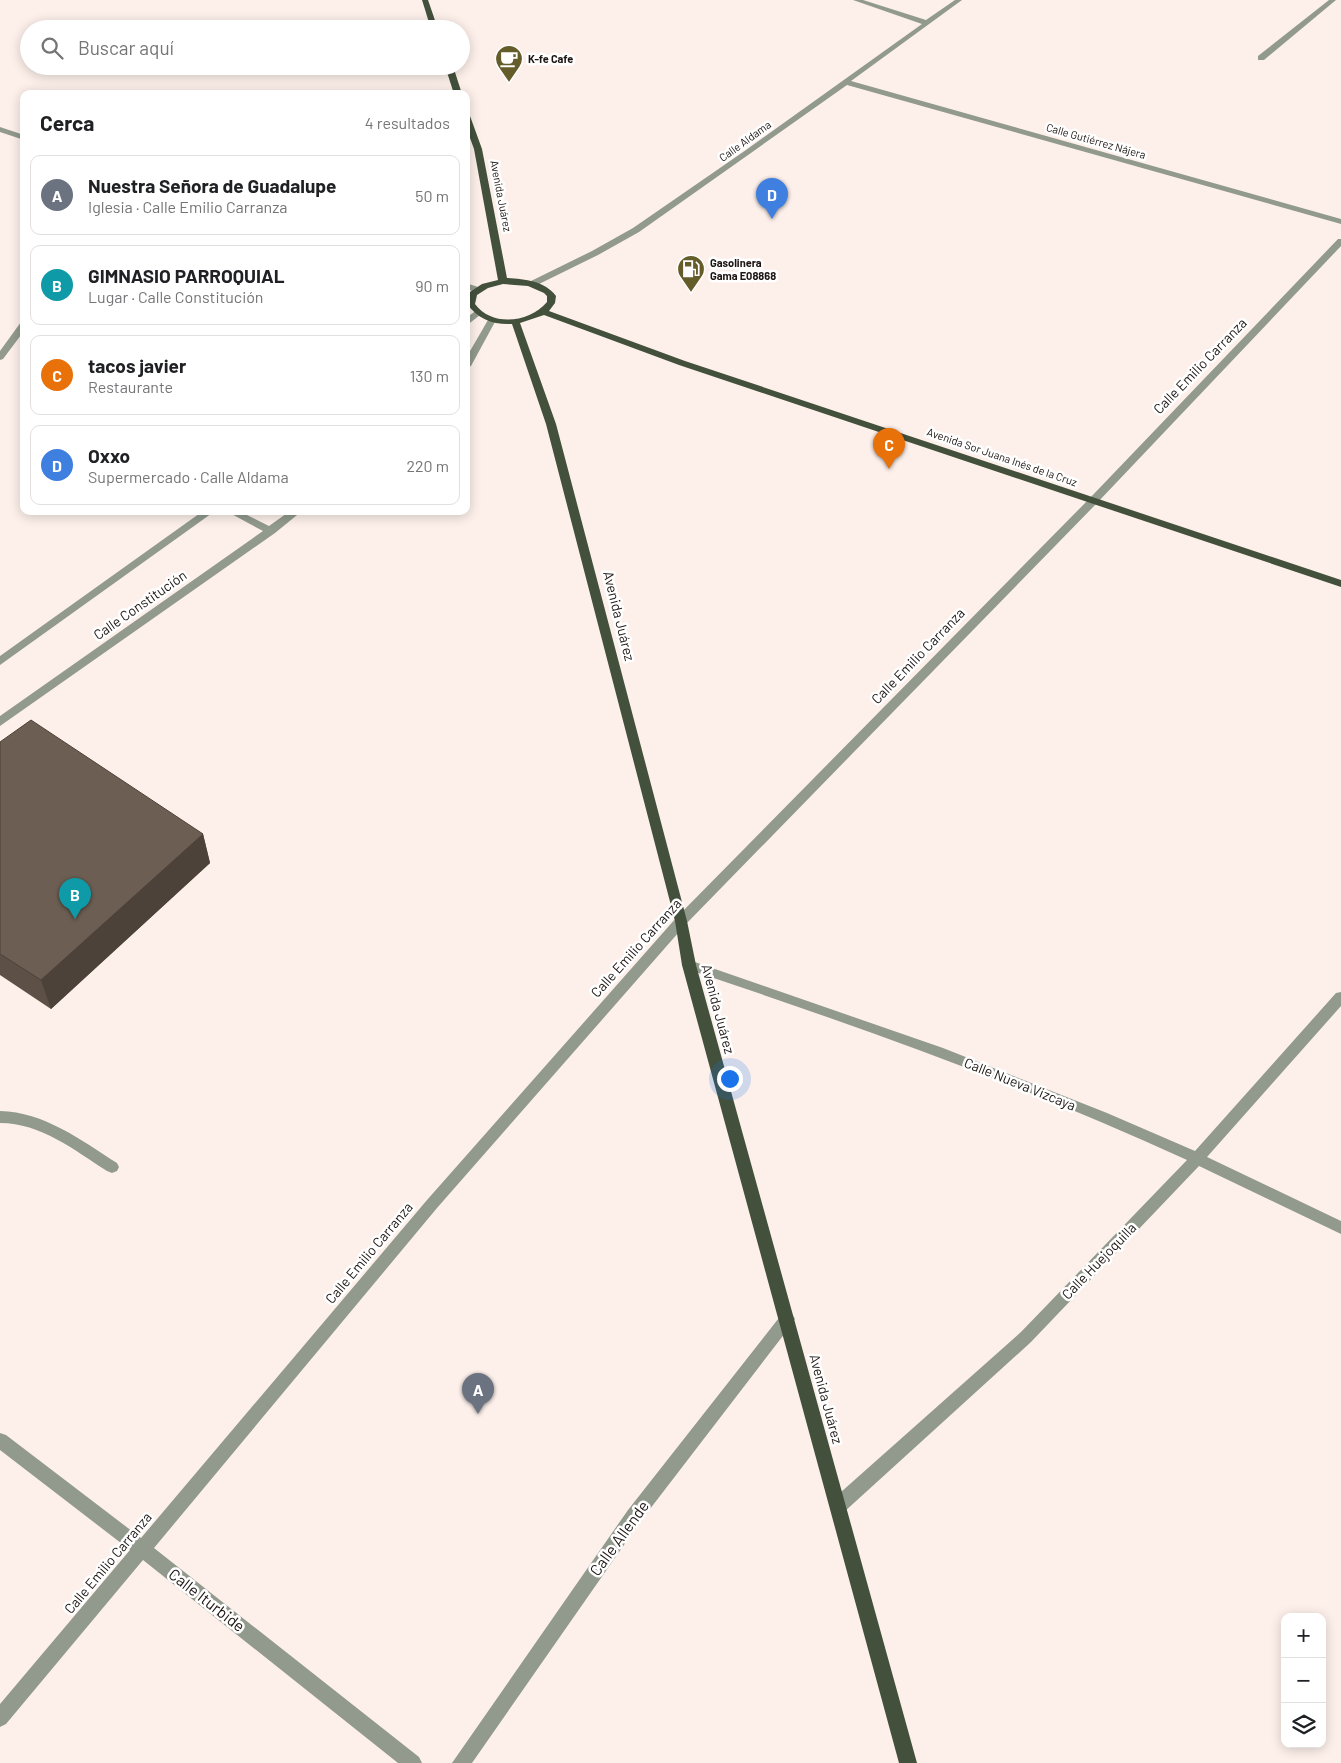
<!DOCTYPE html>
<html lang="es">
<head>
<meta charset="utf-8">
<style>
	:root { --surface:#fff; --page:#f2f2f2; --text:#202124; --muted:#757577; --line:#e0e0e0; --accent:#ea580c }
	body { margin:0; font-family:Barlow,sans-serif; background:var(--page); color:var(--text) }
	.controls { position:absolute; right:15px; bottom:15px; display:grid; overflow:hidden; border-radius:10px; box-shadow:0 2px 12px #0003 }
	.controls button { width:45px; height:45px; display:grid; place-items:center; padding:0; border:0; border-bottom:1px solid var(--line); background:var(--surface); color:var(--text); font:25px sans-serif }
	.you { position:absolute; left:729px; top:1078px; width:18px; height:18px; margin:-12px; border:4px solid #fff; border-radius:50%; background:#1a73e8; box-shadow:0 0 0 8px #1a73e833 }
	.badge { display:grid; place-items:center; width:32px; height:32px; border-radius:50%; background:var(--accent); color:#fff; font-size:16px; font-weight:700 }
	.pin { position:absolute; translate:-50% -41px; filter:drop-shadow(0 1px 2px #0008) }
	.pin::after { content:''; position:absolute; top:26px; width:18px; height:15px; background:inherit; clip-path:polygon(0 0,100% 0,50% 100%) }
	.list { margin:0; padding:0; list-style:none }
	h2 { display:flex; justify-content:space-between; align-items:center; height:65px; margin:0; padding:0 20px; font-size:21px }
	h2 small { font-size:16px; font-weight:400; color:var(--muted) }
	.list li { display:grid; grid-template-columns:32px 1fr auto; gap:15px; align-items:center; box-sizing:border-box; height:80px; margin:0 10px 10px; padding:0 10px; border:1px solid var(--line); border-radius:10px }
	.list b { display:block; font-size:19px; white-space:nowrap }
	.list p { margin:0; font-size:16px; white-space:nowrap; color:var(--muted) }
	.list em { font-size:16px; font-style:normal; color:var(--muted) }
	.icon { flex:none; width:28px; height:28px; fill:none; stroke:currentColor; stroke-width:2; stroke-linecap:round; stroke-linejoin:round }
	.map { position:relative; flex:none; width:1341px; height:1763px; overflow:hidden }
	.search { position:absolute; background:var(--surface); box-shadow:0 2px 12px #0003; left:20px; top:20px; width:450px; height:55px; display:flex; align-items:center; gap:12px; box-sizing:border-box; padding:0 18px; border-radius:28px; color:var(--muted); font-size:19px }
	.panel { position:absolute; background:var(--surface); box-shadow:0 2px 12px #0003; left:20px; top:90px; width:450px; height:425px; border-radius:10px }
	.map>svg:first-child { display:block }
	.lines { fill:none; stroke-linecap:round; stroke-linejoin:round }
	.minor { fill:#919a8d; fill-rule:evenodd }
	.major { fill:#43513c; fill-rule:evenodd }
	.wall { fill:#5d5147 }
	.shaded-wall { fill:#4c4239 }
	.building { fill:#6c5e52; stroke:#4c4239 }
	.labels { text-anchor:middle; stroke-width:5; stroke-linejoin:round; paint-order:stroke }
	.far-poi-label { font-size:11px; font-weight:bold; fill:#1c1512; stroke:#fff; text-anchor:start }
	.far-street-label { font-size:11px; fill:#1c1512; stroke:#fff }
	.street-label { font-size:14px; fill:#1c1512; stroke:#fff }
	.near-street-label { font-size:16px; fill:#1c1512; stroke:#fff }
</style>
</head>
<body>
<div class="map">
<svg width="1341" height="1763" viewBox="0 0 1341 1763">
	<rect width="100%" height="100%" fill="#fdf0eb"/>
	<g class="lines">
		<g class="minor">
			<path d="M853,0H863L926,20L955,0H962L851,81L1341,219V224L847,85L639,232L598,255L537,285H531V281L592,251L633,228L746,150L922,24Z"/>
			<path d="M1329,0H1336L1264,60H1258V56Z"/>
			<path d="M0,127L24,135V140L0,132Z"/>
			<path d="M1338,239H1341V246L1097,503L686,924L437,1208L154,1548L419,1757L422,1763H398L143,1560L6,1724L0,1727V1704L130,1550L0,1450V1433L6,1435L141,1538L427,1200L676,918L1089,499Z"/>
			<path d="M466,283L481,288L482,290L478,293L466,289Z"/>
			<path d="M477,310L481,313L480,315L466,326V318Z"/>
			<path d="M492,317L496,320L471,366L466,369V358L488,320Z"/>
			<path d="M24,321V331L3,359L0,360V351L21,322Z"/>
			<path d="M203,511H215L0,665V656Z"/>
			<path d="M226,511H239L269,526L290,511H302L275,533L0,726V716L263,531Z"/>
			<path d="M689,960L943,1048L1107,1113L1195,1151L1336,993L1341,992V1006L1207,1157L1341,1221V1234L1199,1166L1031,1342L844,1512L838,1514L832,1512L830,1506L832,1500L1021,1332L1187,1160C1024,1085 854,1025 684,968L682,965L684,962Z"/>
			<path d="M0,1111C44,1112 81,1140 117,1163L119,1167L117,1171L112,1173L107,1171C74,1150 41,1123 0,1123Z"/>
			<path d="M787,1312L792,1314L795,1319L792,1324L640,1522L472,1763H452L628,1510L782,1314Z"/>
		</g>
		<g class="major">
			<path d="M422,0H428L438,29H431Z"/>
			<path d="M445,66H453L462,94H454Z"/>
			<path d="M466,114L470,116L482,149L507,278C524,279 545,281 556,296L555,303L549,311L685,361L1341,580V587L679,365L544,315L520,323L556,424L687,921L696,965L917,1763H899L682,965L675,921L546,424L512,324C493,325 478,319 467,304L470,292L482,284L498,280L474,149L466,127ZM503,284L528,286L544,293L547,296V302C529,323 492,327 475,304L477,295L488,288Z"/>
		</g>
	</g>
	<path class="wall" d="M0,742L203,834L210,863L51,1009L0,975Z"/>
	<path class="shaded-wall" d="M203,834L210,863L51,1009L41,980Z"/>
	<path class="building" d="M31,720L203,834L41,980L0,954V742Z"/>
	<defs>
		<symbol id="cafe-pin" viewBox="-11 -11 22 30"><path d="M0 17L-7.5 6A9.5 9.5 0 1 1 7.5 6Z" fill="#645c29" stroke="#fff"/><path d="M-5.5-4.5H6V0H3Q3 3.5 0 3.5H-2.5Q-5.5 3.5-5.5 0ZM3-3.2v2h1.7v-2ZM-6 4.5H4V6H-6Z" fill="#fff"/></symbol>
		<symbol id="fuel-pin" viewBox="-11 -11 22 30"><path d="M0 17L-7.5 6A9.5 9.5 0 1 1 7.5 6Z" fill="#645c29" stroke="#fff"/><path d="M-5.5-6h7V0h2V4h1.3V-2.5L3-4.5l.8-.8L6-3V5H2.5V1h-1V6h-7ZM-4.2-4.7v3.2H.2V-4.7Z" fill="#fff"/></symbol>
	</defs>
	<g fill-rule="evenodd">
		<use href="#cafe-pin" x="493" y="43" width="32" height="43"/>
		<use href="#fuel-pin" x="675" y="253" width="32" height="43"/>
	</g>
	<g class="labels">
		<g class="far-poi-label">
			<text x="528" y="63">K-fe Cafe</text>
			<text x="710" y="267">Gasolinera<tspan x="710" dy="13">Gama E08868</tspan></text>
		</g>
		<g class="far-street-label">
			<text transform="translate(745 141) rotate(-36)" y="4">Calle Aldama</text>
			<text transform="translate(1096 141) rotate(16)" y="4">Calle Gutiérrez Nájera</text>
			<text transform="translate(501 196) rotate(79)" y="4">Avenida Juárez</text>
			<text transform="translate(1002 457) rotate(19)" y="4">Avenida Sor Juana Inés de la Cruz</text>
		</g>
		<g class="street-label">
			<text transform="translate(1200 366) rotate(-46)" y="5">Calle Emilio Carranza</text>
			<text transform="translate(140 605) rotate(-35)" y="5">Calle Constitución</text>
			<text transform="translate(619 616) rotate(76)" y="5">Avenida Juárez</text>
			<text transform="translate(918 656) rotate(-46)" y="5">Calle Emilio Carranza</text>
			<text transform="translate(636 948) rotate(-48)" y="5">Calle Emilio Carranza</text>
			<text transform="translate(718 1009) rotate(75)" y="5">Avenida Juárez</text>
			<text transform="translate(1020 1084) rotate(22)" y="5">Calle Nueva Vizcaya</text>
			<text transform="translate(369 1253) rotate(-50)" y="5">Calle Emilio Carranza</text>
			<text transform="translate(1099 1261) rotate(-46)" y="5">Calle Huejoquilla</text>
			<text transform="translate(826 1399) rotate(75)" y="5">Avenida Juárez</text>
			<text transform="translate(108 1563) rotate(-50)" y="5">Calle Emilio Carranza</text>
		</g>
		<g class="near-street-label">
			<text transform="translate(619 1538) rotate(-54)" y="6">Calle Allende</text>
			<text transform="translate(207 1600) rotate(38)" y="6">Calle Iturbide</text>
		</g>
	</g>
</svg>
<div class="controls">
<button>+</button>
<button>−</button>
<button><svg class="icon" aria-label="layers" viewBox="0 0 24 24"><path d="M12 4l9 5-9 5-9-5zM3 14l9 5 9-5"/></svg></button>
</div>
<div class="you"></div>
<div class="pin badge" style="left:478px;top:1414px;background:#6b7280">A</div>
<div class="pin badge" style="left:75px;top:919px;background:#0f9aa8">B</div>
<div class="pin badge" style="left:889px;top:469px;background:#e8710a">C</div>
<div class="pin badge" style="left:772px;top:219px;background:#3f7fe0">D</div>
<div class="search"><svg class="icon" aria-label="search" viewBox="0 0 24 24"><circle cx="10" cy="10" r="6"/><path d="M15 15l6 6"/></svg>Buscar aquí</div>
<section class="panel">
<h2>Cerca<small>4 resultados</small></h2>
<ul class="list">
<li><span class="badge" style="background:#6b7280">A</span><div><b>Nuestra Señora de Guadalupe</b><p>Iglesia · Calle Emilio Carranza</p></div><em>50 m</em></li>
<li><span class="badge" style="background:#0f9aa8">B</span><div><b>GIMNASIO PARROQUIAL</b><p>Lugar · Calle Constitución</p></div><em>90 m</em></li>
<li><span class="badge" style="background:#e8710a">C</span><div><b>tacos javier</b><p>Restaurante</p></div><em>130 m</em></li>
<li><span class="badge" style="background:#3f7fe0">D</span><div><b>Oxxo</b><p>Supermercado · Calle Aldama</p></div><em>220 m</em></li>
</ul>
</section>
</div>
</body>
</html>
